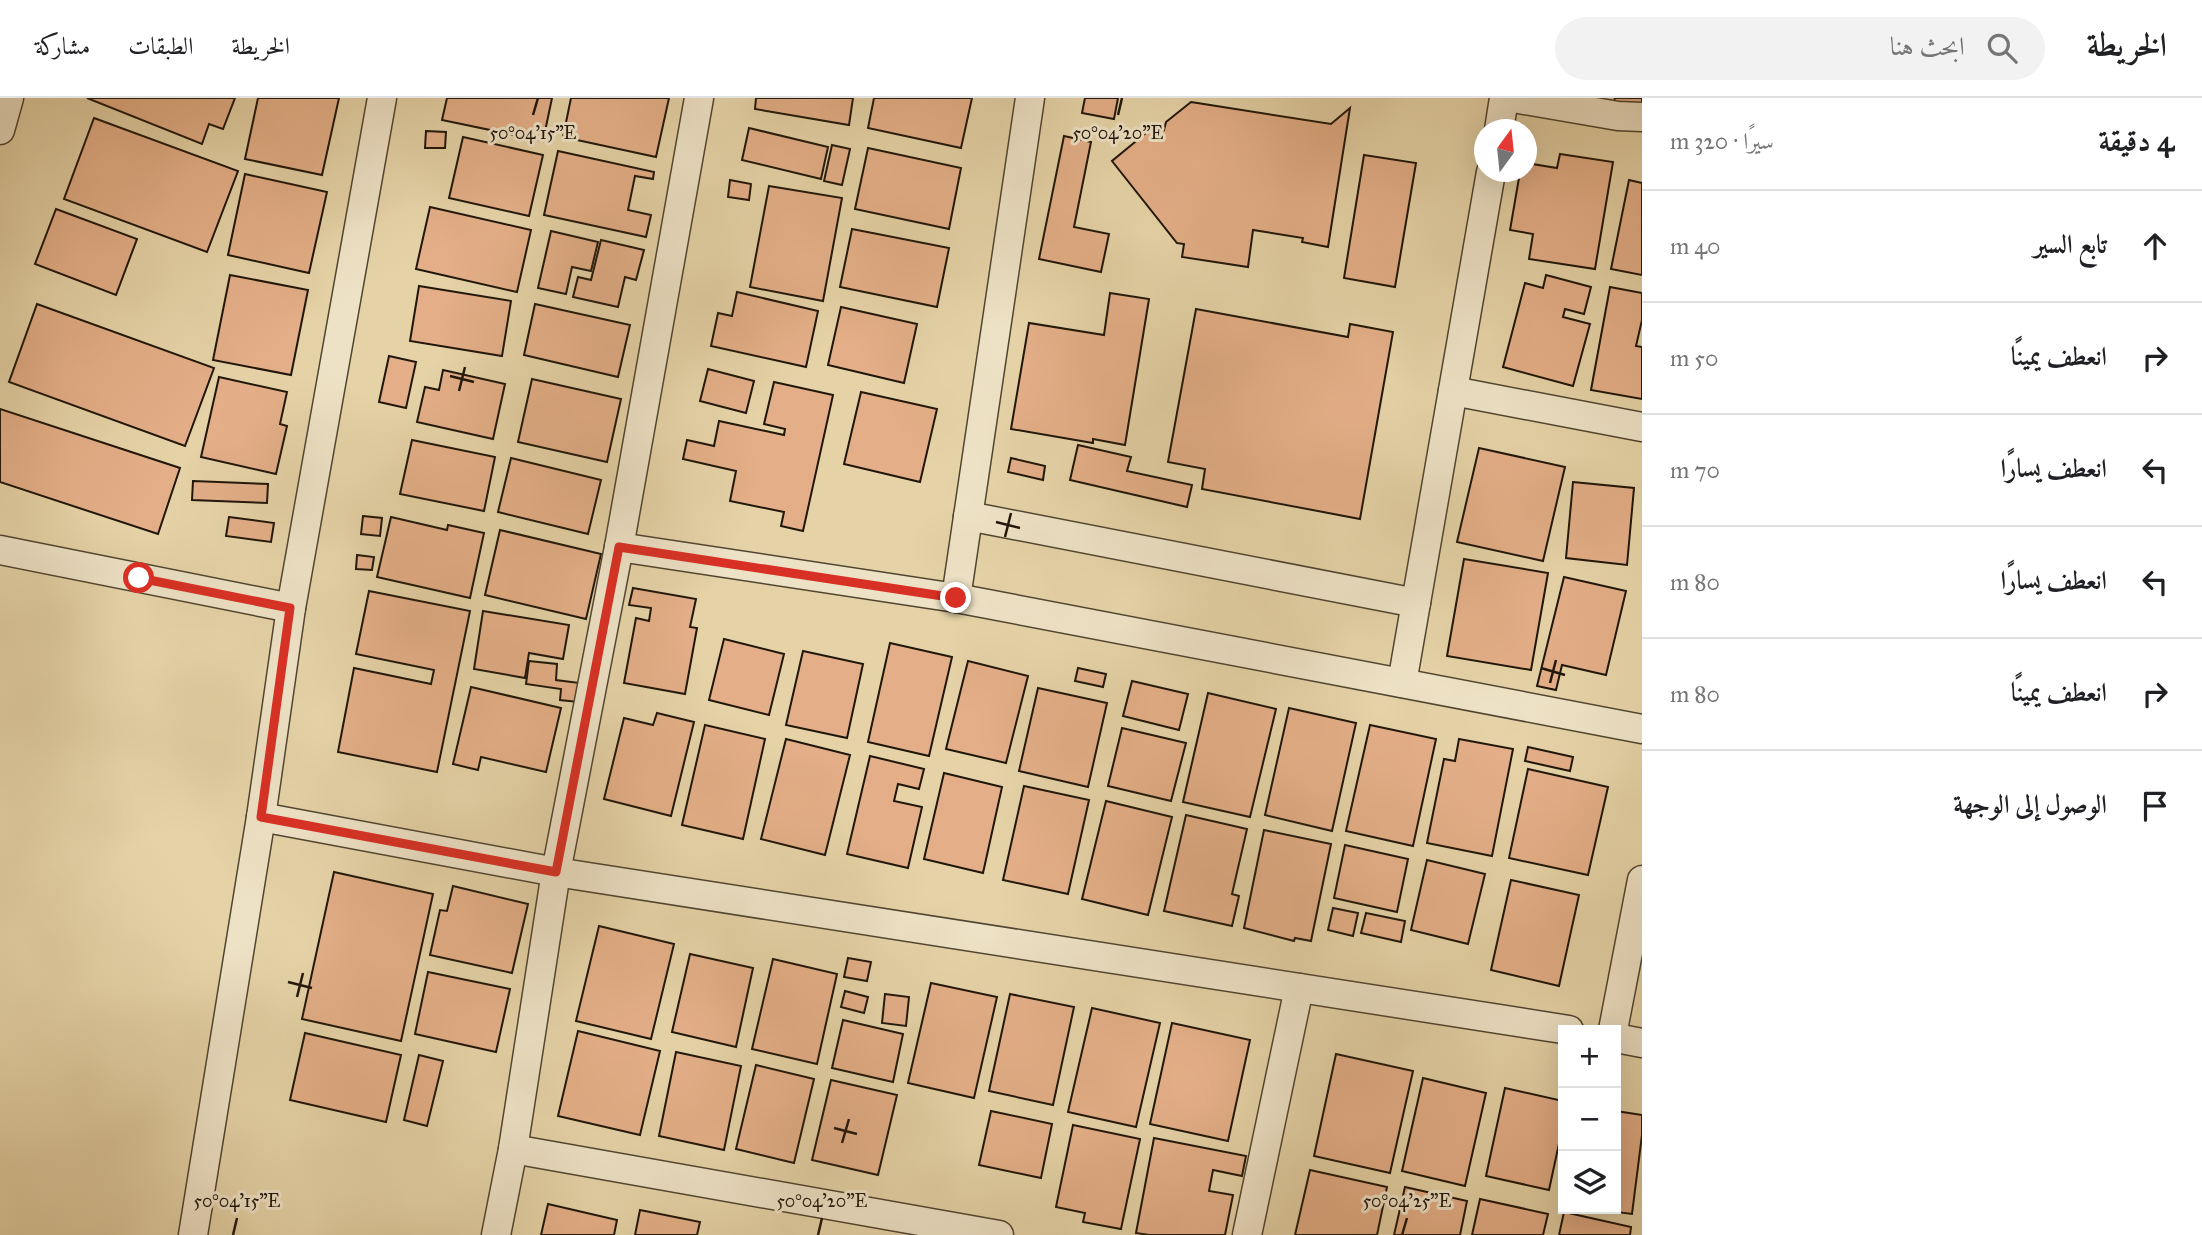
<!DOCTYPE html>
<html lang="ar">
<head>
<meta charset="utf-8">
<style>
	:root { --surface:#fff; --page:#f2f2f2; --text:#202124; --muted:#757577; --line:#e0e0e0 }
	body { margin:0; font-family:"IM FELL Great Primer",Amiri,serif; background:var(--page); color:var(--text); direction:rtl }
	.controls { position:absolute; right:21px; bottom:21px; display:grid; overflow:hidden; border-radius:0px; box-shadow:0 7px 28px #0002 }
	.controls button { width:63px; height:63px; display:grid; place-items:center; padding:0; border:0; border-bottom:2px solid var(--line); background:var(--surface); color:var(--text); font:35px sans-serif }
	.compass { position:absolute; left:1474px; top:21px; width:63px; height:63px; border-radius:50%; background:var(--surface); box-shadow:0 7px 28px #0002; rotate:15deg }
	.stop { position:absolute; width:21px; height:21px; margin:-16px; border:5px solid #d93025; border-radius:50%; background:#fff }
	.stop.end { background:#d93025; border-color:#fff; box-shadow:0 2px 7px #0008 }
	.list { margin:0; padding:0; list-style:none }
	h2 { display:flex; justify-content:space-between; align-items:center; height:91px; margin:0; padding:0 28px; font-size:30px }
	h2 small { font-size:23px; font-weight:400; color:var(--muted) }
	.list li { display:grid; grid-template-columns:46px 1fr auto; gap:21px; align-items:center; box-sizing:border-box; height:112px; padding:0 28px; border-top:2px solid var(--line) }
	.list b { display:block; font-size:26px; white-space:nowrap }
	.list em { font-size:23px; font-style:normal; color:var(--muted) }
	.icon { flex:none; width:38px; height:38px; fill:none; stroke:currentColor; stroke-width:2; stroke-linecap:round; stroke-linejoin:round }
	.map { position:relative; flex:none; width:1642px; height:1137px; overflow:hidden; direction:ltr }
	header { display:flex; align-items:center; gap:42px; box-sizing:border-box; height:98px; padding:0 35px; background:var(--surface); border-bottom:2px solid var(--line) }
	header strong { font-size:33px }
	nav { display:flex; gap:38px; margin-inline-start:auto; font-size:24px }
	.search { width:490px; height:63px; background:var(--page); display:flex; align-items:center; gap:18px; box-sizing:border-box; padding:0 24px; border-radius:38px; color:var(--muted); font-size:26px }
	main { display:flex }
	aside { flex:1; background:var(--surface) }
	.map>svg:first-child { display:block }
	.building { fill:#e4af88; stroke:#20160a; stroke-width:2 }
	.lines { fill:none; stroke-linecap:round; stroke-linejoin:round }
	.minor-casing { stroke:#514531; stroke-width:31 }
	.minor { stroke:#eee2c6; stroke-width:28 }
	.route { stroke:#d93025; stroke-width:9 }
	.ticks { fill:none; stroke:#20160a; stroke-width:2.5 }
	.ticks-label { font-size:18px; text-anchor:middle; fill:#20160a; stroke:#eee2c6; stroke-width:6; stroke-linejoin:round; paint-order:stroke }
</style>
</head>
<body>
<header>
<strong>الخريطة</strong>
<div class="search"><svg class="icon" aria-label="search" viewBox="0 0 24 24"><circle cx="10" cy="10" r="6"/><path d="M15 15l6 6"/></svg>ابحث هنا</div>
<nav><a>الخريطة</a><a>الطبقات</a><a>مشاركة</a></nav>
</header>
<main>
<aside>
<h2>4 دقيقة<small>سيرًا · 320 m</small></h2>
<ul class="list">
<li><svg class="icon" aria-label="ahead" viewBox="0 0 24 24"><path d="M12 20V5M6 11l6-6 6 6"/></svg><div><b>تابع السير</b></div><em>40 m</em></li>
<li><svg class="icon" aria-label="right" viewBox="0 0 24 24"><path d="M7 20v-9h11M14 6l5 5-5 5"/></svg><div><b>انعطف يمينًا</b></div><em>50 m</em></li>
<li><svg class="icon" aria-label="left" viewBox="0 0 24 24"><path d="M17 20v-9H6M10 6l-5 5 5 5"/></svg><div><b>انعطف يسارًا</b></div><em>70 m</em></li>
<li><svg class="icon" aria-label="left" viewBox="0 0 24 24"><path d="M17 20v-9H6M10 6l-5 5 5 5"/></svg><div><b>انعطف يسارًا</b></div><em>80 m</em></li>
<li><svg class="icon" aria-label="right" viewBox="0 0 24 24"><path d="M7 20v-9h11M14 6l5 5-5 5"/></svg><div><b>انعطف يمينًا</b></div><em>80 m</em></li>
<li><svg class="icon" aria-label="arrive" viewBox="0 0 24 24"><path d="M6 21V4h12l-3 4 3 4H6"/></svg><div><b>الوصول إلى الوجهة</b></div></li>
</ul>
</aside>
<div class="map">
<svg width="1642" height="1137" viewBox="0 0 1642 1137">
	<rect width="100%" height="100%" fill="#e5d3a7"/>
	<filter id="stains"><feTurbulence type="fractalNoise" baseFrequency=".00286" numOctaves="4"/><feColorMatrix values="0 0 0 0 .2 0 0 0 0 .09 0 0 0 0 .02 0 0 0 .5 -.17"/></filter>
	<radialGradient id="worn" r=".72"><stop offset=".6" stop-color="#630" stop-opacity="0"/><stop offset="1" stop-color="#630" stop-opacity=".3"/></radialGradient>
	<g class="building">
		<path d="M87,0H235L223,31L209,26L202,46Z"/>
		<path d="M258,0H339L322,77L245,61Z"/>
		<path d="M447,0H552L543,43L442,22Z"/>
		<path d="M571,0H669L656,59L563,39Z"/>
		<path d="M756,0H853L849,27L755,11Z"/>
		<path d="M874,0H972L961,50L868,30Z"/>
		<path d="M1085,0H1118L1114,21L1082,15Z"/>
		<path d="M1615,0H1642V10L1614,4Z"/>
		<path d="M1191,4L1331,26L1350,10L1328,149L1302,144L1303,140L1253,132L1248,169L1182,159L1184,146L1177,145L1112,63L1152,30L1164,32L1166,24Z"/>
		<path d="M94,20L238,73L207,154L64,101Z"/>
		<path d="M749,30L828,49L821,81L742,62Z"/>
		<path d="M426,33L446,34L445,50H425Z"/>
		<path d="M1064,38L1091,44L1074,129L1109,136L1101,174L1039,161Z"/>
		<path d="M463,39L543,57L529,118L449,100Z"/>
		<path d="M832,47L850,51L842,87L824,83Z"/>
		<path d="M868,50L961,70L949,131L855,111Z"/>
		<path d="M558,53L654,74L653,81L635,78L628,112L651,117L646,139L544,117Z"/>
		<path d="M1560,56L1613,64L1595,171L1529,161L1533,136L1510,132L1520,74H1526V65L1557,70Z"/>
		<path d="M1364,57L1416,65L1395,189L1344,180Z"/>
		<path d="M245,76L327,94L309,175L228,157Z"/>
		<path d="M730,82L751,86L749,102L728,99Z"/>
		<path d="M1629,82L1642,85V177L1611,171Z"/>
		<path d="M769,88L842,100L823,203L750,189Z"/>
		<path d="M430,109L531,132L517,194L416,171Z"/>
		<path d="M56,111L137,141L116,197L35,166Z"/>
		<path d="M852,131L949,150L937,209L840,189Z"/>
		<path d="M551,133L598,144L591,173L572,169L566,196L538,190Z"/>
		<path d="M601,142L644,152L636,182L625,179L618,209L573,199L578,179L591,182Z"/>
		<path d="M230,177L308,192L291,277L213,262Z"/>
		<path d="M1546,177L1591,189L1584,216L1565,211L1563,219L1590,226L1573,288L1503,269L1525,185L1543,190Z"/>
		<path d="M419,188L511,203L502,258L410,243Z"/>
		<path d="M1610,189L1642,195V222L1636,248L1642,249V301L1591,292Z"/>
		<path d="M737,194L818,213L806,269L711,248L718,215L732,218Z"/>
		<path d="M1110,195L1149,201L1125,347L1093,341V345L1011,331L1029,225L1104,237Z"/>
		<path d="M37,206L214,270L185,348L9,284Z"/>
		<path d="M535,206L630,227L618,279L524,257Z"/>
		<path d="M841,209L917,226L904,285L828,267Z"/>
		<path d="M1196,211L1348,239L1350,226L1393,234L1360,421L1202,391L1205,371L1168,364Z"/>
		<path d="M389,258L416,264L406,310L379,304Z"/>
		<path d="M708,271L754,283L746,315L700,303Z"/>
		<path d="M443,272L505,286L493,341L417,324L425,289L439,292Z"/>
		<path d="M219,279L287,294L280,326L287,328L276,376L201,359Z"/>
		<path d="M532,281L621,301L607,364L518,344Z"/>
		<path d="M774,284L833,297L803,433L781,428L784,414L730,403L736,373L683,361L687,342L714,348L719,323L784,337L785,331L764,326Z"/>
		<path d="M861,294L937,311L920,384L844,366Z"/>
		<path d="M0,311L180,370L158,436L0,384Z"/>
		<path d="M412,342L495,359L484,413L400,396Z"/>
		<path d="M1078,347L1131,359L1127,373L1192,387L1187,409L1070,382Z"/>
		<path d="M1479,350L1565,369L1543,463L1457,444Z"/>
		<path d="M511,360L601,382L588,436L498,414Z"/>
		<path d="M1011,360L1045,368L1043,382L1008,374Z"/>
		<path d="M193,383L268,386L267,405L192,402Z"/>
		<path d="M1573,384L1634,390L1627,467L1566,460Z"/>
		<path d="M363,418L382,420L380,438L361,436Z"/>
		<path d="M229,419L274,425L271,444L226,438Z"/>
		<path d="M391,419L447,432L448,427L484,435L470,500L377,479Z"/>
		<path d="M500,432L601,456L586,521L485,497Z"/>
		<path d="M357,457L374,459L372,472L356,471Z"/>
		<path d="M1464,461L1548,475L1531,572L1447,558Z"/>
		<path d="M1564,479L1626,493L1606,577L1562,567L1556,592L1537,588Z"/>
		<path d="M633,490L696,501L690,529L697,530L685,596L624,585L636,520L649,523L651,510L629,507Z"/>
		<path d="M369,493L470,513L437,674L338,654L354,570L431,586L434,572L356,556Z"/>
		<path d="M483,513L569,527L563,561L529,555L525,580L474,571Z"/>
		<path d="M724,541L784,556L769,617L709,602Z"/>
		<path d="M890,545L952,559L929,658L868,644Z"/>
		<path d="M803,553L863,566L847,640L786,627Z"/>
		<path d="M529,563L557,566L556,582L580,585L578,604L560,602L561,591L526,586Z"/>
		<path d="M968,563L1028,578L1006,665L946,651Z"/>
		<path d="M1078,570L1106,576L1103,589L1075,583Z"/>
		<path d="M1132,583L1188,596L1179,632L1123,618Z"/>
		<path d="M471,589L561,610L546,674L481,659L478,672L453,666Z"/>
		<path d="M1038,590L1107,605L1088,689L1019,673Z"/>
		<path d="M1208,595L1276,611L1250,719L1183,704Z"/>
		<path d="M1289,610L1356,625L1332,733L1265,717Z"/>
		<path d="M657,615L694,624L671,718L604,701L624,620L653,627Z"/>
		<path d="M705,627L765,641L743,741L682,727Z"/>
		<path d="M1370,627L1436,641L1413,748L1346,733Z"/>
		<path d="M1122,630L1186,645L1171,703L1108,688Z"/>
		<path d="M786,641L850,657L825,757L761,741Z"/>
		<path d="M1459,641L1513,651L1492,758L1427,745L1444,661L1455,663Z"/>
		<path d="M1528,649L1573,659L1570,673L1525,663Z"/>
		<path d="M870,658L924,671L919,691L898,686L894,703L922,709L908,770L847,756Z"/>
		<path d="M1528,671L1608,689L1588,777L1509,760Z"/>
		<path d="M944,675L1002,689L983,775L924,761Z"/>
		<path d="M1024,688L1089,702L1068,796L1003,782Z"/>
		<path d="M1106,703L1172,719L1148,817L1082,801Z"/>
		<path d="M1186,717L1247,731L1232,796L1239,798L1232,828L1164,813Z"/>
		<path d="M1264,732L1331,746L1311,843L1295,840L1294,843L1244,830Z"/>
		<path d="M1345,747L1408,761L1397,814L1334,800Z"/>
		<path d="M1427,762L1485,776L1468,846L1411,832Z"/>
		<path d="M334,774L433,796L401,943L302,921Z"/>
		<path d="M1511,782L1579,797L1559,888L1491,872Z"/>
		<path d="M453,788L528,806L512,875L430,857L440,812L447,813Z"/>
		<path d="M1333,810L1358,815L1353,838L1328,832Z"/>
		<path d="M1366,815L1405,823L1401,844L1361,835Z"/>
		<path d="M599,828L674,846L651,941L576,923Z"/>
		<path d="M690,856L753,870L736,949L672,934Z"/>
		<path d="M848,860L871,864L867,883L844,879Z"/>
		<path d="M773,861L837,876L817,966L752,951Z"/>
		<path d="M428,874L510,891L496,954L415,936Z"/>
		<path d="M931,885L997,899L974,1000L908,985Z"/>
		<path d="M845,893L868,899L864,915L841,909Z"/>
		<path d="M885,896L909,899L906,928L882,925Z"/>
		<path d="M1010,896L1074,909L1053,1007L989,993Z"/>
		<path d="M1092,910L1160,925L1136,1029L1068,1014Z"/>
		<path d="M843,922L903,936L893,984L832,970Z"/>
		<path d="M1172,925L1250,942L1228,1043L1150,1026Z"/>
		<path d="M578,933L660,953L640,1037L558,1018Z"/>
		<path d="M305,935L401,957L386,1024L290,1002Z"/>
		<path d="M676,954L741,968L724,1052L659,1038Z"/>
		<path d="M1336,956L1413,973L1390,1075L1314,1058Z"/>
		<path d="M419,957L443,963L427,1028L404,1022Z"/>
		<path d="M756,967L814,981L794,1065L736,1051Z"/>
		<path d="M1423,980L1486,995L1465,1088L1402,1073Z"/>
		<path d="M831,982L897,997L878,1077L812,1062Z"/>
		<path d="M1505,990L1563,1003V1027L1549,1092L1486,1078Z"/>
		<path d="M991,1013L1052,1026L1041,1080L979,1067Z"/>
		<path d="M1616,1013L1642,1017V1037L1632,1116L1593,1111H1616Z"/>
		<path d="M1073,1027L1140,1041L1121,1131L1083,1124L1085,1115L1056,1109Z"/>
		<path d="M1154,1040L1246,1058L1242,1078L1213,1072L1209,1093L1233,1097L1225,1137H1149L1136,1135Z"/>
		<path d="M1310,1072L1387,1089L1377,1137H1295Z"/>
		<path d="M1405,1089L1467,1103L1460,1137H1394Z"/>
		<path d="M1480,1101L1548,1116L1543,1137H1472Z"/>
		<path d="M548,1106L617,1122L614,1137H541Z"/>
		<path d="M640,1112L700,1124L697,1137H635Z"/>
		<path d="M1564,1114L1631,1129L1630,1137H1559Z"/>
	</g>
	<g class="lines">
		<defs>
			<g id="minor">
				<path d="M1513,0L1618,18L1642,19"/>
				<path d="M0,32L9,0"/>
				<path d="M1499,32L1504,0"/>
				<path d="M1453,293L1642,329"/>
				<path d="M968,418L1416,505"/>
				<path d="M619,449L956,500L1642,631"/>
				<path d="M0,452L291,510"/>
				<path d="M956,500L1030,0"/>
				<path d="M1402,585L1491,74"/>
				<path d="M261,719L556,774L1569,932"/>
				<path d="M1613,932L1642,782"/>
				<path d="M1616,940L1642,945"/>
				<path d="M513,1051L999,1137"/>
				<path d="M193,1137L261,719L291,510L382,0"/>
				<path d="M496,1137L513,1051L556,774L619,449L699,0"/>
				<path d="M1247,1137L1299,890"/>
			</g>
		</defs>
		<use href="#minor" class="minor-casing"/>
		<use href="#minor" class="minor"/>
	</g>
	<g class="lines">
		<path class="route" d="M139,480L290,510L261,719L556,774L619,449L956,500"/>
	</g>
	<path class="ticks" d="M533,17L538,0M1118,17L1122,0M450,278L474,284M459,293L465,269M996,424L1020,430M1005,439L1011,415M1541,570L1565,577M1550,585L1556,562M288,884L312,890M297,899L303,875M834,1030L857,1036M842,1045L849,1021M233,1137L237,1120M818,1137L822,1120M1402,1137L1407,1120"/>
	<g class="ticks-label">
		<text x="533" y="41">50°04'15"E</text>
		<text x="1118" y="41">50°04'20"E</text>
		<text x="237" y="1109">50°04'15"E</text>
		<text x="822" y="1109">50°04'20"E</text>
		<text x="1407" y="1109">50°04'25"E</text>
	</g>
	<rect width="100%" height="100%" filter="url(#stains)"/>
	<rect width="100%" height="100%" fill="url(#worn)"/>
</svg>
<div class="controls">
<button>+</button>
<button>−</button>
<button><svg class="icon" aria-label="layers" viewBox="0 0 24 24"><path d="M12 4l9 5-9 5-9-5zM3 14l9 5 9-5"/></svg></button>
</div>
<svg class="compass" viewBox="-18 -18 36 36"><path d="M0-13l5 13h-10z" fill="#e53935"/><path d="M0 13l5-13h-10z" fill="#757577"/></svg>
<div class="stop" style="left:139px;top:480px"></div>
<div class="stop end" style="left:956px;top:500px"></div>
</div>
</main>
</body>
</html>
